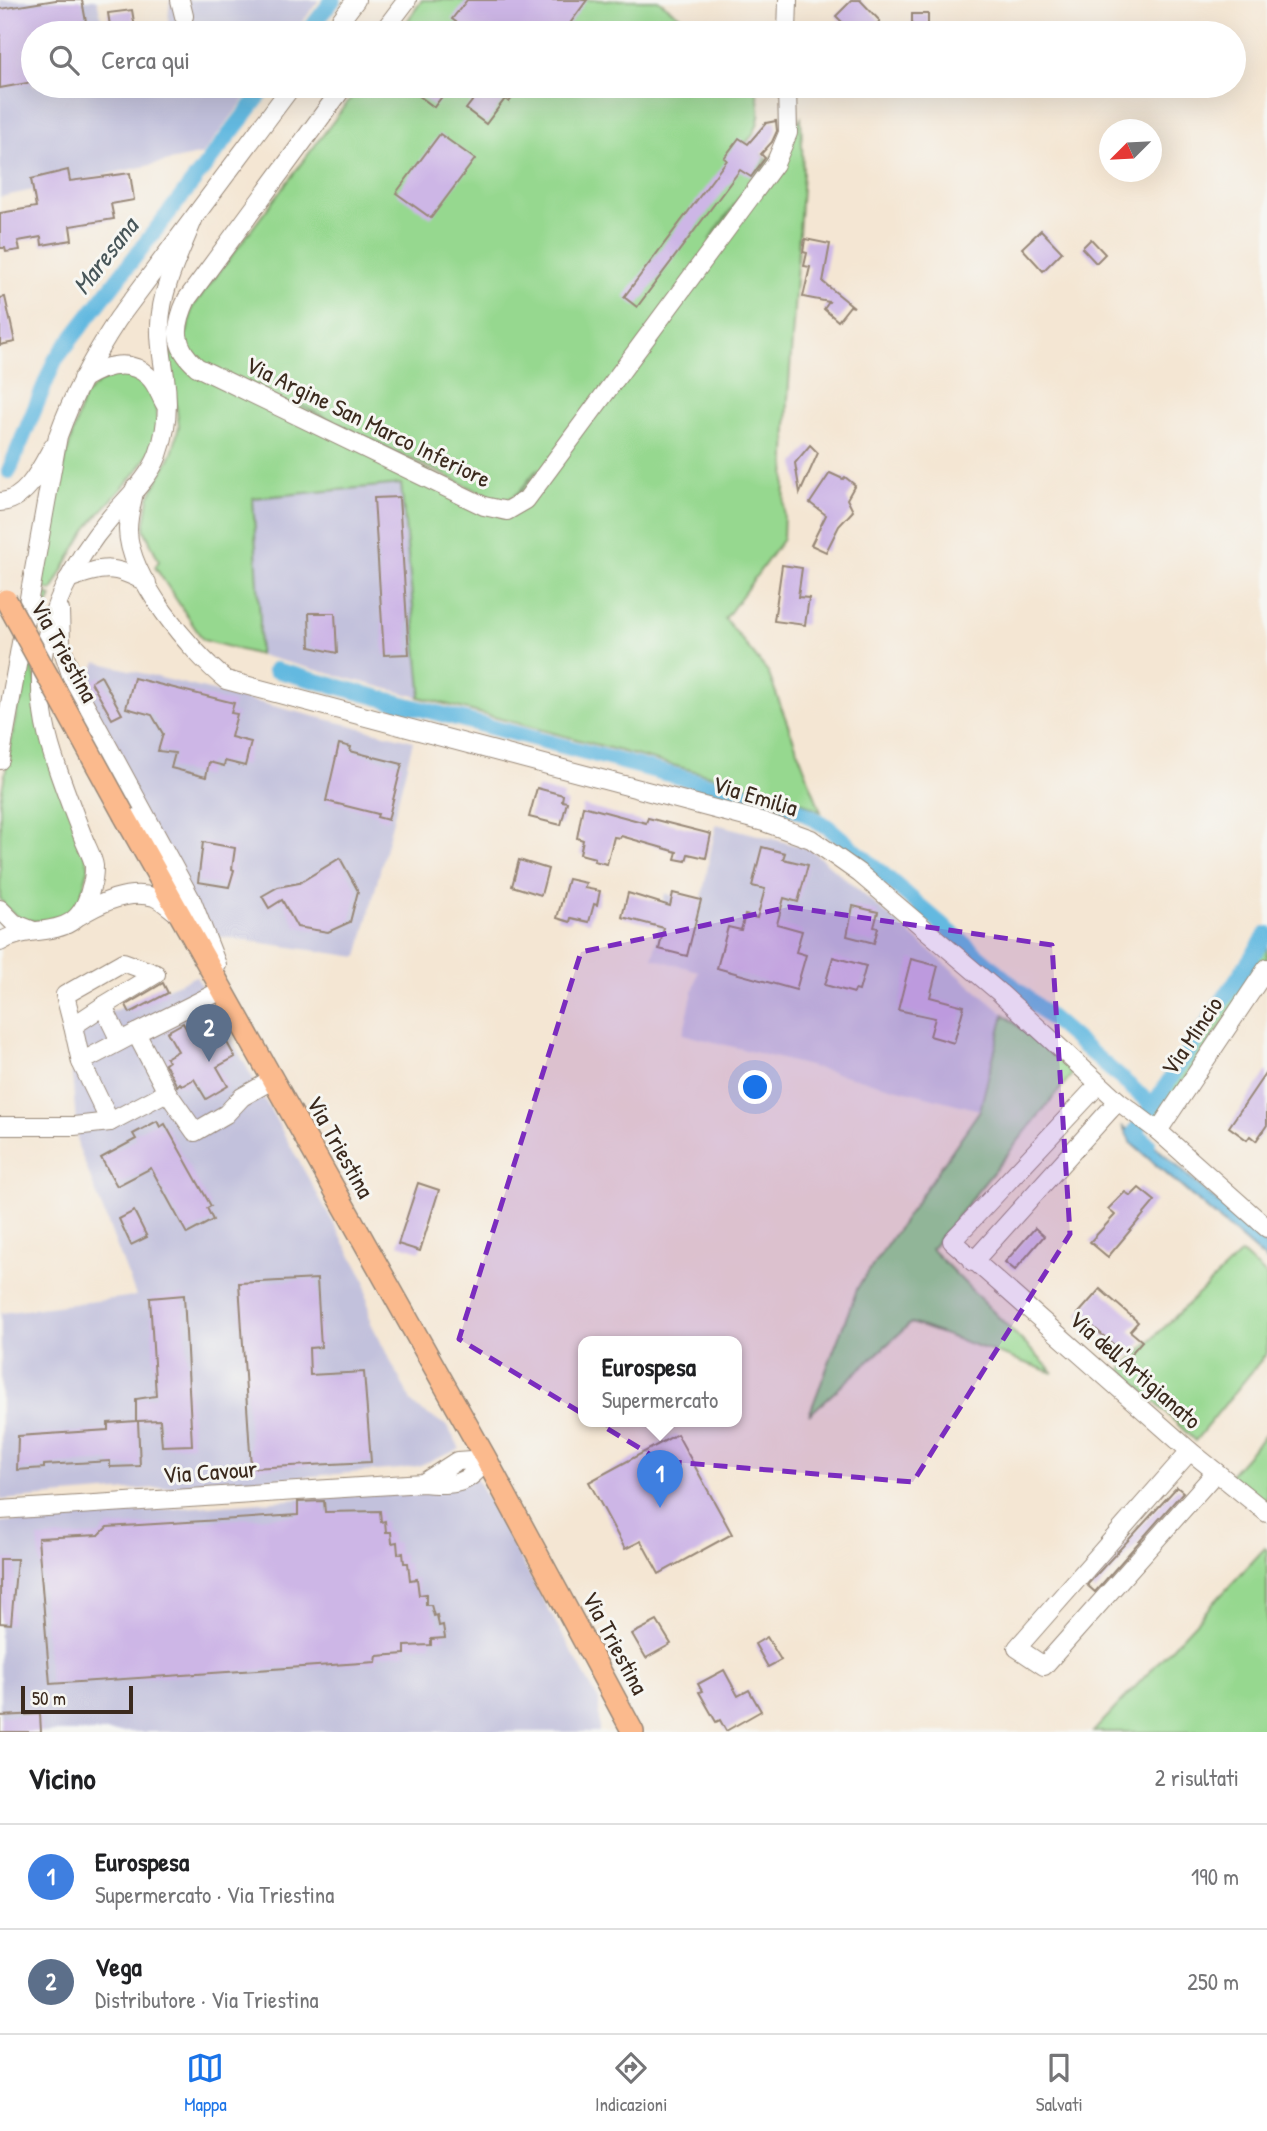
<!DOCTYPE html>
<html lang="it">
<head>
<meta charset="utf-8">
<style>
	:root { --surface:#fff; --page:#f2f2f2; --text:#202124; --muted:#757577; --line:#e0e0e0; --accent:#1a73e8 }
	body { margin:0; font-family:"Patrick Hand",sans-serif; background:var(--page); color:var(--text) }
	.compass { position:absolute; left:1099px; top:119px; width:63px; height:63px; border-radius:50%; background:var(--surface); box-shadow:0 7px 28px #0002; rotate:246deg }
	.scale { position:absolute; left:21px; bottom:18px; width:112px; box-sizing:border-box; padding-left:7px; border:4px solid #3b2a1e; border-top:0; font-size:19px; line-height:24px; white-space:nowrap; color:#3b2a1e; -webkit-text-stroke:5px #f6f6f2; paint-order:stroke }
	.you { position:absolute; left:756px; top:1088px; width:24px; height:24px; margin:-18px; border:5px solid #fff; border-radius:50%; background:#1a73e8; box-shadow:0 0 0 10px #1a73e833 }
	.badge { display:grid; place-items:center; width:46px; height:46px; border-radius:50%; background:var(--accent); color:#fff; font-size:23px; font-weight:700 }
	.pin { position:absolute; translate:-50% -58px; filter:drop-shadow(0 2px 4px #0008) }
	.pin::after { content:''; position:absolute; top:37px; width:24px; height:21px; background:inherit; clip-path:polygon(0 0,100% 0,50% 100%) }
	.popup { position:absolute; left:578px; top:1336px; width:164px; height:91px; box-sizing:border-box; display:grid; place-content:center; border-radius:14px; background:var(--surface); filter:drop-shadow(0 2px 5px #0005); font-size:23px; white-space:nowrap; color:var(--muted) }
	.popup b { font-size:26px; color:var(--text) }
	.popup::after { content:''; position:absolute; left:50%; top:100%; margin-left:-14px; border:14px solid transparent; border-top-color:var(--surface) }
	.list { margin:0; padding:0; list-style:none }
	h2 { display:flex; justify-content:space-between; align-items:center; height:91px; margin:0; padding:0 28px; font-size:30px }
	h2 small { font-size:23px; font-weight:400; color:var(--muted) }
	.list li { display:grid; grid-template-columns:46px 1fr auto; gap:21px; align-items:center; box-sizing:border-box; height:105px; padding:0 28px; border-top:2px solid var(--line) }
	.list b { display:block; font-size:26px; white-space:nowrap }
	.list p { margin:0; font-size:23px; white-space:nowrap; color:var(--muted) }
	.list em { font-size:23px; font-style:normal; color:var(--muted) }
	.icon { flex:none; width:38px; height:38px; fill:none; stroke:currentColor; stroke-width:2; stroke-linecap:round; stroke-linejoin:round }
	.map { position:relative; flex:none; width:1267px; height:1732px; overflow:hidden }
	.search { position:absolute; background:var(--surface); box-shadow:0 7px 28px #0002; left:21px; right:21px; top:21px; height:77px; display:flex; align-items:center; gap:18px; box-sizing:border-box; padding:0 24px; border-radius:38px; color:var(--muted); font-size:26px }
	.sheet { height:301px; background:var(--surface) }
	nav { display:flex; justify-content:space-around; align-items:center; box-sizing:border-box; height:98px; border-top:2px solid var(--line); background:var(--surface); font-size:19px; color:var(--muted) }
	nav a { display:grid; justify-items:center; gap:4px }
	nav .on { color:var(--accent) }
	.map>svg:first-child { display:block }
	.industrial { fill:#c2c1dc }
	.green { fill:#96d88f; stroke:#688156; stroke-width:2; fill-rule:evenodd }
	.water { fill:#64b9e0; stroke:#50727f; stroke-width:2 }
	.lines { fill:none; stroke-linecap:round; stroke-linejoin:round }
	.canal { stroke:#64b9e0; stroke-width:16 }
	.building { fill:#cdb6e6 }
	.minor-casing { stroke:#988878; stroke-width:20 }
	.major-casing { stroke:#988878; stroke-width:24 }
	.minor { stroke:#fff; stroke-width:18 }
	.major { stroke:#fbba8d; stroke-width:21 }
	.major-bridge-casing { stroke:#988878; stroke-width:24; stroke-linecap:butt }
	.major-bridge { stroke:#fbba8d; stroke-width:21 }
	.marked { fill:#7b2cbf; fill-opacity:0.2; stroke:#7b2cbf; stroke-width:5; stroke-dasharray:14 9; stroke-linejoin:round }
	.labels { text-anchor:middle; stroke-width:6; stroke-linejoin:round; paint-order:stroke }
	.street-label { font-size:24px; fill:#3b2a1e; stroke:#f6f6f2 }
	.water-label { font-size:26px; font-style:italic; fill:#475558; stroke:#f6f6f2 }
</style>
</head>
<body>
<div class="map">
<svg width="1267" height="1732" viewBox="0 0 1267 1732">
	<rect width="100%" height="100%" fill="#f6f6f2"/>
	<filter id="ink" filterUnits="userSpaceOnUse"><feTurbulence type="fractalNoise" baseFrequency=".0143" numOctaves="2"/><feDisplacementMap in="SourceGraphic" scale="14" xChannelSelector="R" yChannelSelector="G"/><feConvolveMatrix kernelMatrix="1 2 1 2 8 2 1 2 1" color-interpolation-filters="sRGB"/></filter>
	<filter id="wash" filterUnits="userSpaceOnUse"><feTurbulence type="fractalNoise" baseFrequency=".00686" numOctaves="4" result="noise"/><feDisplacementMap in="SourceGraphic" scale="28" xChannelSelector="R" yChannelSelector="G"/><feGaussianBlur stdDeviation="1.57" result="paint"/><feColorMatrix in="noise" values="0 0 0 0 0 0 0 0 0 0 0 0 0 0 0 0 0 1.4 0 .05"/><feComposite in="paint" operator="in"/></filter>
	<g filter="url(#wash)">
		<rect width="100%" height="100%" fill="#f4e6d3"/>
		<g class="industrial">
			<path d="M0,0H97L105,33H33V86H255L203,154L0,197Z"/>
			<path d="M170,0H319L294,33H167Z"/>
			<path d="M402,484L421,689L419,697L259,655L260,620L253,498Z"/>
			<path d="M97,662L413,741L358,957L209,935L80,705Z"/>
			<path d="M716,824L810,849L1004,1014L980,1110L683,1034L698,971L653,958L665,893L700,908Z"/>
			<path d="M196,976L365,1280L370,1321L412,1403L417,1408L447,1426L460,1449L418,1466L401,1469L1,1500V1313L136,1296L78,1146L70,1051L87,1022Z"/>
			<path d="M471,1469L599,1701V1732H0V1522L404,1491L424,1487Z"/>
		</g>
		<g class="green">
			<path d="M422,0H658L703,33H399Z"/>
			<path d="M360,86H755C761,108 763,125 746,143L767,159L709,240L801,118L803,173L788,399L783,539L725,619L768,672L821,812L791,797L419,697L421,689L401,484L253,498L260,620L259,655L203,640L155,567L159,561L144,529L149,497L173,451L179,426L170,362L169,331L175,329L187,332L192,308ZM294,402L496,500C519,504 526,478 539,468L514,501L498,507Z"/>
			<path d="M121,374C138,378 150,386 155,404C169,455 116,489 89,526C75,546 64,568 52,591L39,586L64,463L82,402C91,386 104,377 121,374Z"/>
			<path d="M40,592L52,596L38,630L33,669L89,867L79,905L67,915L49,922L22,920L5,907L0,898V800L18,705L22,700L26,669Z"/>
			<path d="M1267,942V958L1164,1111L1149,1126L1145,1123Z"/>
			<path d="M1004,1014L1073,1073L931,1249L1054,1373L911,1323L809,1415L858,1287L980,1110Z"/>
			<path d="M1241,1253L1267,1276V1353L1195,1441L1121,1369Z"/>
			<path d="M1267,1433V1510L1227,1478Z"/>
			<path d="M1265,1548L1267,1550V1732H1093Z"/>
		</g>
		<path class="water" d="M1131,1125L1267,1246V1261L1132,1144L1123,1127L1129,1130Z"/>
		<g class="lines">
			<g class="canal">
				<path d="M307,33L333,0"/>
				<path d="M9,471L55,360L267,86"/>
				<path d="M275,670L793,807L828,827L1152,1105"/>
				<path d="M1148,1144L1135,1132L1267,934"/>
			</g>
		</g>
		<g id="blocks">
			<g class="building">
				<path d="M56,0H82L88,33H33V82L0,88V9Z"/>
				<path d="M467,0H587L563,33H471L452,19Z"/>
				<path d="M852,0H860L880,21L867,33H830L842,22L836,16Z"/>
				<path d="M132,10L135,28L111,32L108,13Z"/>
				<rect x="912" y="14" width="16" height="19"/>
				<path d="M406,86H450L434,107Z"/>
				<path d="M484,86H521L509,102L505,99L486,124L466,109Z"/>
				<path d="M776,121L777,131L772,142L761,154L765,158L751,177L740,170L637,307L624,297L727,160L724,158L739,138L748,144L766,123Z"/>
				<path d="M440,134L475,159L431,218L396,193Z"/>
				<path d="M68,170L70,181L130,173L134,200L111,204L114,219L70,226L72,240L42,245L41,237L18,241L20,250L6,252L5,248H0V213L36,207L31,179Z"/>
				<path d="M1041,230L1062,252L1043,271L1022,248Z"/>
				<path d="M805,239L830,244L823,282L854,307L850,306L838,321L824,309L829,302L803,297L810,267L804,266L807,253L803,252Z"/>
				<path d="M1091,239L1105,254L1096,263L1082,248Z"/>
				<path d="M5,297L15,342L0,345V298Z"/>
				<path d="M810,445L818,453L800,493L795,463Z"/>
				<path d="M830,473L843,479L845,477L855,485L847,499L853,511L839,526L826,552L811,545L826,515L810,503Z"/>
				<path d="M399,497L409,654L384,655L374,498Z"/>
				<path d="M782,565L802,568L798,597L809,598L805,625L774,621Z"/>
				<path d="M309,613H335L337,653L310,647Z"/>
				<path d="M101,676L122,714L112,719L91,682Z"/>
				<path d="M134,678L234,703L231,713L237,714L231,737L251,742L245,766L225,761L224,766L209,762L206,777L171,768L175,753L158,751L163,734L152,715L126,708Z"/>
				<path d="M339,744L351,747L350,751L402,764L388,820L377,817L378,814L326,801Z"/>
				<path d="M537,788L563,795L562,801L567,802L561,825L529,817Z"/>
				<path d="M583,806L646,823L648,818L711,834L706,858L688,854L686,861L675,859L677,852L621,836L620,838L614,837L607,864L594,861L595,858L580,854L583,840L577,838Z"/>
				<path d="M203,842L235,848L232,869L234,870L229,887L198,882Z"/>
				<path d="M762,847L785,853L783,859L808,865L798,902L784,898L777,924L802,931L796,952L806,955L796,990L717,968L728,927L741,930L745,915L757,918L765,889L752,886Z"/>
				<path d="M340,858L358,891L350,922L328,932L297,927L282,900L269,908L262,896L278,887L299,883Z"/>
				<path d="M519,860L548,869L541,895L512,886Z"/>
				<path d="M568,879L586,883L584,888L600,891L597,905L594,904L589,922L571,918L570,922L557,918Z"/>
				<path d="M628,893L670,906L673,893L701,900L687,956L659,949L664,928L622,917Z"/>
				<path d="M853,906L878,912L874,927L878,928L874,943L847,936Z"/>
				<path d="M833,957L866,966L859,991L855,990L854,993L825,985Z"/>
				<path d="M911,959L938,966L930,997L964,1006L954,1043L930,1036L935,1018L898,1010Z"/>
				<path d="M163,983L168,993L130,1013L126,1005Z"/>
				<path d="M183,1023L194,1042L219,1028L235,1057L217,1067L228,1086L206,1099L194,1079L182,1086L180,1083L177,1086L165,1064L168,1062L166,1058L178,1051L167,1032Z"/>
				<path d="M1267,1071V1125L1256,1141L1250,1136L1247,1140L1229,1127Z"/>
				<path d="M157,1121L160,1127L165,1124L211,1206L207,1208L213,1220L187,1234L151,1168L117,1186L101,1158L136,1139L133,1134Z"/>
				<path d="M418,1183L439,1190L420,1251L398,1244Z"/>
				<path d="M1139,1188L1155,1201L1108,1257L1090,1242L1115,1215L1108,1209L1125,1192L1131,1196Z"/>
				<path d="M134,1211L147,1237L131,1245L119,1219Z"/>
				<path d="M1035,1228L1044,1236L1015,1270L1005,1262Z"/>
				<path d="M317,1279L321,1347L309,1348L310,1375L364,1372L371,1462L251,1468L239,1283Z"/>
				<path d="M1100,1289L1138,1322L1130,1331L1142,1341L1128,1357L1078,1314Z"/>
				<path d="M184,1295L192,1445L162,1446L160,1420L138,1421L140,1466L110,1467V1461L44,1465V1468L17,1470L18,1436L108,1430V1423L136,1421V1399L156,1396L150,1298Z"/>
				<path d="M677,1434L732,1534L659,1574L641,1541L625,1549L589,1482Z"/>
				<path d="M1177,1487L1183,1492L1095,1592L1087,1585Z"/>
				<path d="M324,1501L325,1512L380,1511L381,1522L385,1521L386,1532H391L392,1543L397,1542L398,1554L403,1553L404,1563H408L410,1580L417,1579L419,1595L426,1594V1605H431L434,1616L437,1615L439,1626L443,1625L445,1638L431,1639V1645L405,1646V1654L377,1656L376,1662L50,1684L38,1538L99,1535L107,1527L298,1515V1502Z"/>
				<path d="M0,1559H17L11,1624L0,1623Z"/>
				<path d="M657,1621L671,1644L646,1658L632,1634Z"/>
				<path d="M767,1637L781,1660L768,1667L755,1644Z"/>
				<path d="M724,1670L738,1696L749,1690L761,1711L726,1731L720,1720L716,1722L699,1692L702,1691L698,1684Z"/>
				<path d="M40,1714L41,1732H0V1716Z"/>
			</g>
		</g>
	</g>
	<g filter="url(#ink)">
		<use href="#blocks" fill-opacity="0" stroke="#988878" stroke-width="2"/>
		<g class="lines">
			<defs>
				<g id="minor">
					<path d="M180,0L184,16"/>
					<path d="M331,33L356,0"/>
					<path d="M382,33L407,0"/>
					<path d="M787,33L788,0"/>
					<path d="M344,86L187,299C174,327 173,346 197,367L484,506L507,511L526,500L775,164L788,133L787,86"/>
					<path d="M82,379C102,367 128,357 148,376C156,382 160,396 165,404"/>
					<path d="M135,488C132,502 128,516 128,530C129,578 190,651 226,680L764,822L811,839L859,873L1000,993L1118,1101L1158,1131L1267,1228"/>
					<path d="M0,502C26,501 41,468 52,448"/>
					<path d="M68,579C104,567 113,564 147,583"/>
					<path d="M60,610L61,644L74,684L192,901L217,965"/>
					<path d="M0,760L58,436C73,394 93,357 118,319L292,86"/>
					<path d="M0,909L14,923L34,931"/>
					<path d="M79,916C100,903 128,889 154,897C162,900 170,908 177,913"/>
					<path d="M0,942C37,920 78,946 91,887C93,882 94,872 94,866C93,857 86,846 83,837C74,814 65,791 57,767C46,737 40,707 41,675C44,617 73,561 110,518C126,499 149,479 158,455C167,430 169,404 165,377C163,360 159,342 160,325C161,288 180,253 193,220"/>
					<path d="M73,1026L65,995L123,962L156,974L103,1006"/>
					<path d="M81,1062L73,1026L103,1006L120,1041"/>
					<path d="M1099,1084L952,1241L1190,1451L1267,1513"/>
					<path d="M167,1092L136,1033L222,990"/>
					<path d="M110,1122L81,1062L136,1033"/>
					<path d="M0,1126H74L110,1122L167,1092L195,1132L226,1114L242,1097L272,1080"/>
					<path d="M1158,1131L1267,968"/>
					<path d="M973,1262L1118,1101"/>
					<path d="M1190,1451L1017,1648L1044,1666L1216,1472"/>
					<path d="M0,1510L423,1483C452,1485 468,1487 486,1459L457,1461L423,1483"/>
				</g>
				<path id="major" d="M124,815L486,1459L633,1732"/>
			</defs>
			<use href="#minor" class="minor-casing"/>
			<use href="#major" class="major-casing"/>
			<use href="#minor" class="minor"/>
			<use href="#major" class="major"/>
			<defs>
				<path id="major-bridge" d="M6,600L124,815"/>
			</defs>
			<use href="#major-bridge" class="major-bridge-casing"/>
			<use href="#major-bridge" class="major-bridge"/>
		</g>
	</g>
	<path class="marked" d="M789,907L1052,945L1070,1234L913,1482L661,1461L459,1339L581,952Z"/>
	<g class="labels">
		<g class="street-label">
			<text transform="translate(368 422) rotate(26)" y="8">Via Argine San Marco Inferiore</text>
			<text transform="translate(64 651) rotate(61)" y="8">Via Triestina</text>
			<text transform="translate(755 796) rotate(17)" y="8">Via Emilia</text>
			<text transform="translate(1192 1036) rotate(-56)" y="8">Via Mincio</text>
			<text transform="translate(340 1147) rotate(61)" y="8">Via Triestina</text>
			<text transform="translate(1135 1370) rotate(41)" y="8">Via dell'Artigianato</text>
			<text transform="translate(210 1472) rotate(-4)" y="8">Via Cavour</text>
			<text transform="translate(615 1643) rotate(62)" y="8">Via Triestina</text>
		</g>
		<g class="water-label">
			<text transform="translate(105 256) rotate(-52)" y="9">Maresana</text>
		</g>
	</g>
</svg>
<svg class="compass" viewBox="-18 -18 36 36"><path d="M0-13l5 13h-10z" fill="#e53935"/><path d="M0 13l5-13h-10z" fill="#757577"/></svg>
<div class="scale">50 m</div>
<div class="you"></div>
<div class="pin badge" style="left:660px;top:1508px;background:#3f7fe0">1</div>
<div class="popup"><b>Eurospesa</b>Supermercato</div>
<div class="pin badge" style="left:209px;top:1062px;background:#5c6f8a">2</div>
<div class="search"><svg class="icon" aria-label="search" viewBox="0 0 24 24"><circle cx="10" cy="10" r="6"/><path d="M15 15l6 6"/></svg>Cerca qui</div>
</div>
<section class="sheet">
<h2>Vicino<small>2 risultati</small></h2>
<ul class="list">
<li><span class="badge" style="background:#3f7fe0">1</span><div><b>Eurospesa</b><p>Supermercato · Via Triestina</p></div><em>190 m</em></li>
<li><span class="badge" style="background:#5c6f8a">2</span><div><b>Vega</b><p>Distributore · Via Triestina</p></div><em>250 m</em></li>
</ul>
</section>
<nav>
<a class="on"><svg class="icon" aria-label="map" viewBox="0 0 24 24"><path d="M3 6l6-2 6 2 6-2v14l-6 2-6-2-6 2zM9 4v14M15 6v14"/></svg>Mappa</a>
<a><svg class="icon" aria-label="directions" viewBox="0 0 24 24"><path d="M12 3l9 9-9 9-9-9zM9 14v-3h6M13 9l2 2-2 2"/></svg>Indicazioni</a>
<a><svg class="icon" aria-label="saved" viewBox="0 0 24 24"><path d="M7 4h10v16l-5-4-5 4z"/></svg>Salvati</a>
</nav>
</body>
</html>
